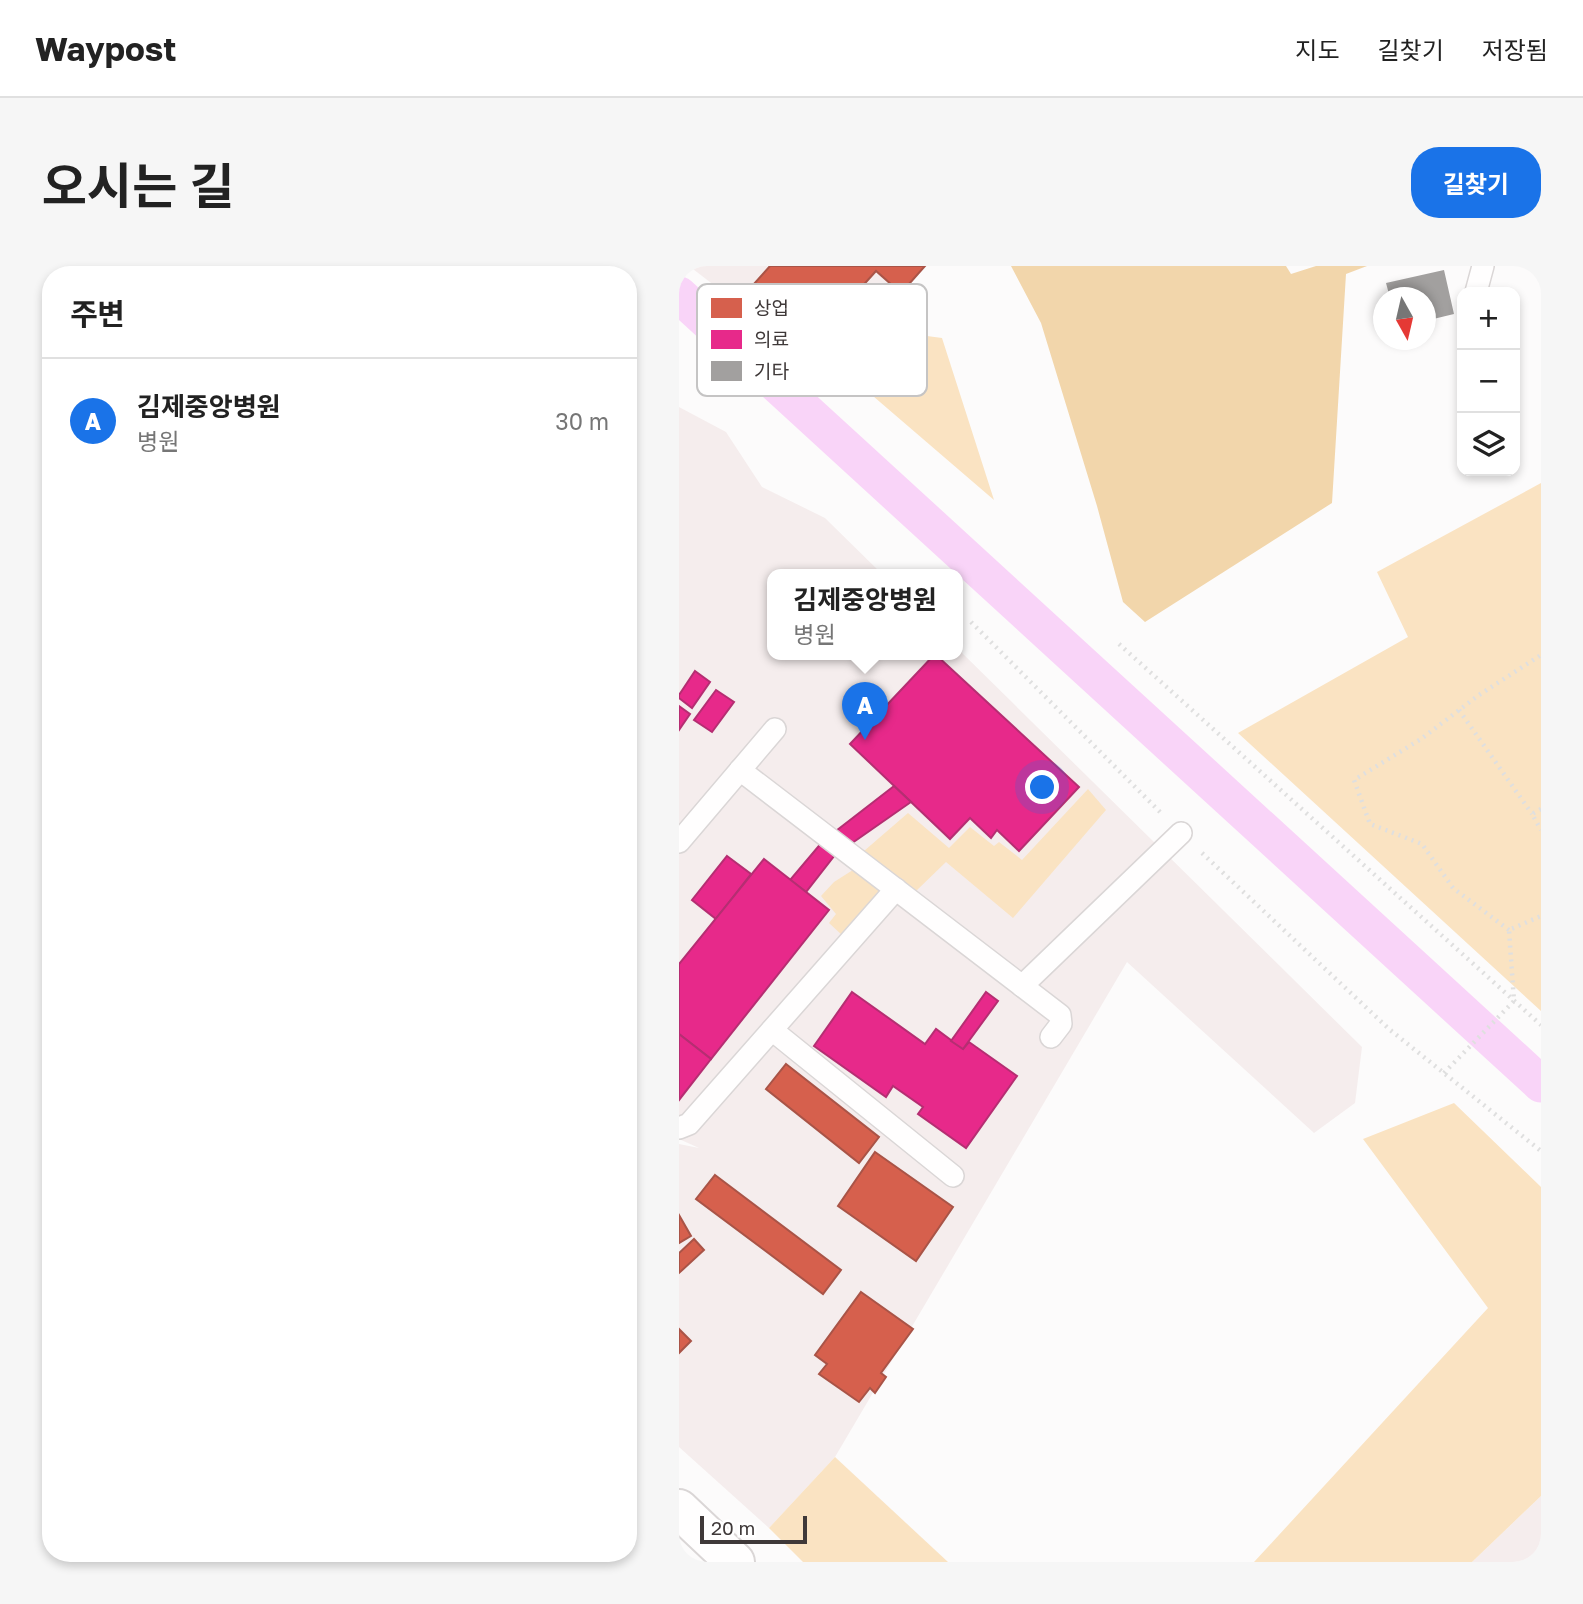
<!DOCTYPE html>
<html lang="ko">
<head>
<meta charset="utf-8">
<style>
	:root { --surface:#fff; --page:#f6f6f6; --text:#222; --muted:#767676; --line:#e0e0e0; --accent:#1a73e8 }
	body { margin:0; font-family:"Golos Text","Noto Sans KR",sans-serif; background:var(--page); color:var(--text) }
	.controls { position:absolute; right:21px; top:21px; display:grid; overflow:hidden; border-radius:14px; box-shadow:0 4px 10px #0003 }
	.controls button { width:63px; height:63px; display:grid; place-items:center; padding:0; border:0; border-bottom:2px solid var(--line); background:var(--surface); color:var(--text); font:35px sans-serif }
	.compass { position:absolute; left:694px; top:21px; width:63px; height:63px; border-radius:50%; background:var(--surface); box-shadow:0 4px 10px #0003; rotate:172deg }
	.scale { position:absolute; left:21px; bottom:18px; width:107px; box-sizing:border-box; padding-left:7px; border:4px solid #3f3939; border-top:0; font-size:19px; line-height:24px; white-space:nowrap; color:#3f3939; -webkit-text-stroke:5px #fff; paint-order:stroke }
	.you { position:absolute; left:364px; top:522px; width:24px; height:24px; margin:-18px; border:5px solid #fff; border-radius:50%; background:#1a73e8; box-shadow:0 0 0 10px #1a73e833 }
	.badge { display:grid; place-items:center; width:46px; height:46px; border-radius:50%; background:var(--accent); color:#fff; font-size:23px; font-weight:700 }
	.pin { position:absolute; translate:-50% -58px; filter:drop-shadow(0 2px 4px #0008) }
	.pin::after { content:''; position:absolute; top:37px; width:24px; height:21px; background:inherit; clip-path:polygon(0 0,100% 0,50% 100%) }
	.popup { position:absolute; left:88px; top:303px; width:196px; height:91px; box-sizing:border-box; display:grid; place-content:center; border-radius:14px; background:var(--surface); filter:drop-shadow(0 2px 5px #0005); font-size:23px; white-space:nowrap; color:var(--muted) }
	.popup b { font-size:26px; color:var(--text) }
	.popup::after { content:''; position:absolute; left:50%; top:100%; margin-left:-14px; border:14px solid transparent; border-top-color:var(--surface) }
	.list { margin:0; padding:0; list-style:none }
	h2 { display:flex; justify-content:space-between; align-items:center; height:91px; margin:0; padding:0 28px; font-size:30px }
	h2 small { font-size:23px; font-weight:400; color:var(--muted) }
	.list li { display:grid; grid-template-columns:46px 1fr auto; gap:21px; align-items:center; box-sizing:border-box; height:126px; padding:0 28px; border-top:2px solid var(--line) }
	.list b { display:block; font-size:26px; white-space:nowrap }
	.list p { margin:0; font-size:23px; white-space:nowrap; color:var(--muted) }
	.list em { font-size:23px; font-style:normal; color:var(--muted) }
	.icon { flex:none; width:38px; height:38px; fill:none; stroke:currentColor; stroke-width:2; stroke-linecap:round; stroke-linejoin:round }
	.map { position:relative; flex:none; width:862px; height:1296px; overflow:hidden; border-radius:28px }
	header { display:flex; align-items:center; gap:42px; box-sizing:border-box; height:98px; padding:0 35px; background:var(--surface); border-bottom:2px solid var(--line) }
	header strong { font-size:33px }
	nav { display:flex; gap:38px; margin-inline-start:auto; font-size:24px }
	.intro { display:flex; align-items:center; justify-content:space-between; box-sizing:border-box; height:168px; padding:0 42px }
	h1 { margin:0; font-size:49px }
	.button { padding:18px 32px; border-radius:28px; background:var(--accent); color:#fff; font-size:24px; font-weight:700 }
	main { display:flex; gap:42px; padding:0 42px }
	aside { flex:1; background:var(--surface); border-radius:28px; box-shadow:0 4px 10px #0003 }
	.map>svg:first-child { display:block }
	.built { fill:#f5eded }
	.green { fill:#fae3c2 }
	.forest { fill:#f2d6ab }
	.shops { fill:#d6604d; stroke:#a95447; stroke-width:2 }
	.health { fill:#e7298a; stroke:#b52e72; stroke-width:2 }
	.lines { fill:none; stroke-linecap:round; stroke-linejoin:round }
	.canal { stroke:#f9d4f8; stroke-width:37 }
	.building { fill:#a2a09f }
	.lane-casing { stroke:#dad6d6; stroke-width:24 }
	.secondary-casing { stroke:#dad6d6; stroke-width:42 }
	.path { stroke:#dfdfdf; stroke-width:4.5; stroke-dasharray:2 5; stroke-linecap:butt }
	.lane { stroke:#fffefe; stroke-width:21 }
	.secondary { stroke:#fffefe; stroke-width:38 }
	.key { fill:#fff; stroke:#c5c4c4; stroke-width:2 }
	.key-label { font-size:19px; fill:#3f3939 }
</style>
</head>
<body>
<header>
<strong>Waypost</strong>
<nav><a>지도</a><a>길찾기</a><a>저장됨</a></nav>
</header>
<div class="intro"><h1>오시는 길</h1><a class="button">길찾기</a></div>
<main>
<aside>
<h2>주변<small></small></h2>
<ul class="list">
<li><span class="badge">A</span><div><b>김제중앙병원</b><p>병원</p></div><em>30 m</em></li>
</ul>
</aside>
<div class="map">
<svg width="862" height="1296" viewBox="0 0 862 1296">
	<rect width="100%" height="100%" fill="#fcfbfb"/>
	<g class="built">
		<path d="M10,0H238L142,101Z"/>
		<path d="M0,141L47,166L83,221L146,252L203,308H93V388H279V383L683,781L676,837L635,867L448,696L156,1191L90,1262L0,1181V878L20,882L0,873Z"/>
		<path d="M862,1230V1296H793Z"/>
	</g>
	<g class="green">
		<path d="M219,32L248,70L263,72L315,234L180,118L175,110L172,88Z"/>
		<path d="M862,217V745L559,467L729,371L698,306Z"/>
		<path d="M409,523L427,544L334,652L267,596L236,626L185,585L229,547L270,582L291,561L315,580L320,576L343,594Z"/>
		<path d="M177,602L208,624L163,669L150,657L157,648L142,630L155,616Z"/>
		<path d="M775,837L862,921V1230L793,1296H575L809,1042L684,873Z"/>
		<path d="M156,1191L269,1296H124L90,1262Z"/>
	</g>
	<path class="forest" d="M332,0H607L612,8L637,0H688L667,8L653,237L466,356L444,336L418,240L362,57Z"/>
	<g class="shops">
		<path d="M91,0H246L222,27L197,5L133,76L111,56L106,63L66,28Z"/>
		<path d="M107,798L200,871L180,897L87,823Z"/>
		<path d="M196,886L274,941L237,995L159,940Z"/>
		<path d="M36,909L162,1004L144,1028L17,933Z"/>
		<path d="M0,949L12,970L0,977Z"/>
		<path d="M15,973L25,984L0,1007V987Z"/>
		<path d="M182,1026L234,1063L202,1107L207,1111L196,1127L191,1122L180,1136L140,1108L148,1098L136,1089Z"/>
		<path d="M0,1063L12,1075L0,1087Z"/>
	</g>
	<g class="health">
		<path d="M256,388L400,521L340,585L318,564L312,572L291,552L271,573L171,478Z"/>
		<path d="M16,405L31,416L13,442L0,432V429Z"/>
		<path d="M37,424L55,436L33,466L15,454Z"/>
		<path d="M0,440L11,448L0,464Z"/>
		<path d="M215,520L232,536L156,589L127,626L111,614L144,575Z"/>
		<path d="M48,590L72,608L37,653L13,634Z"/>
		<path d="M85,593L150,644L32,793L0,768V698Z"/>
		<path d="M173,726L246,778L257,763L284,783L290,776L338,810L287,882L239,848L244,841L214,820L207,831L135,780Z"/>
		<path d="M307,726L319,735L284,783L272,775Z"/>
		<path d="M0,768L32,793L0,834Z"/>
	</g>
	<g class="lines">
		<path class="canal" d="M0,29L862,818"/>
	</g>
	<path class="building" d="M765,4L775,48L746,55V32H711L707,17Z"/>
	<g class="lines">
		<defs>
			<g id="lane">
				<path d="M797,26L804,0"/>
				<path d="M61,504L381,749L382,758L372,771"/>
				<path d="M0,576L96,463"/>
				<path d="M343,720L502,567"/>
				<path d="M93,764L274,910"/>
				<path d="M0,862L10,858L217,623"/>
			</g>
			<path id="secondary" d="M0,1243L56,1296"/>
		</defs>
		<use href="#lane" class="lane-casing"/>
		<use href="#secondary" class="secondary-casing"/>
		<g class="path">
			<path d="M292,356L484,549"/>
			<path d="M440,378L862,759"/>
			<path d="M780,444L853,548"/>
			<path d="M862,543L853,548L862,564"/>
			<path d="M523,587L710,763L862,885"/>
			<path d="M830,664L774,622L743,578L691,558L675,514L742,473L800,429L862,389"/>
			<path d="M765,807L835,735L830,664L862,650"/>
		</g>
		<use href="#lane" class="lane"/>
		<use href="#secondary" class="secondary"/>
	</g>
	<rect x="18" y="18" width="230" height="112" rx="10" class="key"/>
	<rect x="32" y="32" width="31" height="20" fill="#d6604d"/>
	<rect x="32" y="64" width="31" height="19" fill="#e7298a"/>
	<rect x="32" y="95" width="31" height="20" fill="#a2a09f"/>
	<g class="key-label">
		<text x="75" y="49">상업</text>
		<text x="75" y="80">의료</text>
		<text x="75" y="112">기타</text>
	</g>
</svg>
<div class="controls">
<button>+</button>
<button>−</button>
<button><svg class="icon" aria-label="layers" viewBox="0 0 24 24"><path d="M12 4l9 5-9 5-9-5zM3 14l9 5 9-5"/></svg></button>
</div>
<svg class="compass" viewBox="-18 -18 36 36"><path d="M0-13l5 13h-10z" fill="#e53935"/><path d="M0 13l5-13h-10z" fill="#767676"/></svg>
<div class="scale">20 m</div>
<div class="you"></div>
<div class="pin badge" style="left:186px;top:474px">A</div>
<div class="popup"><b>김제중앙병원</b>병원</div>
</div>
</main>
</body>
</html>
